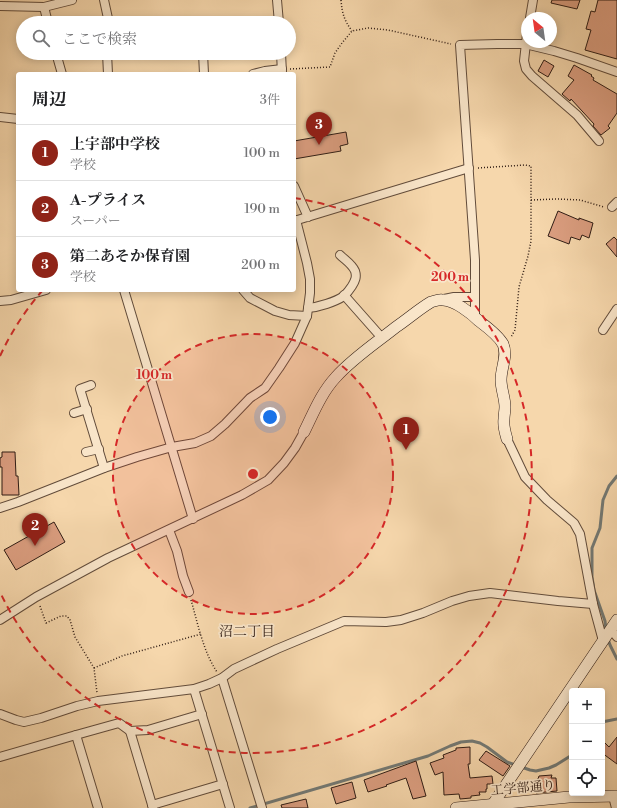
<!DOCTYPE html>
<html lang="ja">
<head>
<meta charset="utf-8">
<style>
	:root { --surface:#fff; --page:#f6f6f6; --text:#202124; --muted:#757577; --line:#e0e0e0; --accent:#8f2418 }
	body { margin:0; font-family:"Libre Bodoni","Noto Serif JP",serif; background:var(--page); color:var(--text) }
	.controls { position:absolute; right:12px; bottom:12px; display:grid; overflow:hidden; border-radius:4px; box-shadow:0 2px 10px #0003 }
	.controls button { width:36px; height:36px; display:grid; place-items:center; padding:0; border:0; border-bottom:1px solid var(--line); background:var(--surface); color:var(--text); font:20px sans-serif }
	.compass { position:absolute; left:521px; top:12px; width:36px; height:36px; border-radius:50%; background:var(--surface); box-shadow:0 2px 10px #0003; rotate:331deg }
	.you { position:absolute; left:270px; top:417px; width:14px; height:14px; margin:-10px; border:3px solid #fff; border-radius:50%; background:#1a73e8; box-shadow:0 0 0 6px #1a73e833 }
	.badge { display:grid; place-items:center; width:26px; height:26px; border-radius:50%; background:var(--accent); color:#fff; font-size:13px; font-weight:700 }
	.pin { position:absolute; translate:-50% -33px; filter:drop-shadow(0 1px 2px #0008) }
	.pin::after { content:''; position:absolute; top:21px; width:14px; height:12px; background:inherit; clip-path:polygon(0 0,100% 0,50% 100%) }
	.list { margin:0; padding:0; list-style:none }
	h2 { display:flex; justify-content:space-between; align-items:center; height:52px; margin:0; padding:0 16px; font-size:17px }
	h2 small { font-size:13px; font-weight:400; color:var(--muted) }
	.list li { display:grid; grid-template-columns:26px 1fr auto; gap:12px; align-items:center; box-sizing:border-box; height:56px; padding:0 16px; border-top:1px solid var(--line) }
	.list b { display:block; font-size:15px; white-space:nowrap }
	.list p { margin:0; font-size:13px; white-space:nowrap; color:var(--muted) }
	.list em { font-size:13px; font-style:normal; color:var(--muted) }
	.icon { flex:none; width:22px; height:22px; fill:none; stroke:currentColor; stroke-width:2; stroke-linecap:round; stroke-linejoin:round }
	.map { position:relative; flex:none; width:617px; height:808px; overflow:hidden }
	.search { position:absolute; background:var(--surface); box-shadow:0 2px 10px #0003; left:16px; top:16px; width:280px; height:44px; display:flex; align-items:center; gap:10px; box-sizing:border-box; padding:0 14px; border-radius:22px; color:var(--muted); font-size:15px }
	.panel { position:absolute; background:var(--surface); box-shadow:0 2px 10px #0003; left:16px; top:72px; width:280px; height:220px; border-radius:4px }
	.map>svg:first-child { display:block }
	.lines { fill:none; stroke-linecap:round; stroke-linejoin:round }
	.stream { stroke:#737974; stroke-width:3 }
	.building { fill:#db9e80; stroke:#301d15 }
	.street-casing { stroke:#624c3b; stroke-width:10 }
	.secondary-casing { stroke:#301d15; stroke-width:12 }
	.path { stroke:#301d15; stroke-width:1.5; stroke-dasharray:1 2; stroke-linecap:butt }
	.street { stroke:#f9e5c9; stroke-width:8 }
	.secondary { stroke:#f9e5c9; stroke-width:11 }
	.ring { fill:none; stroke:#d62828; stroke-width:2; stroke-dasharray:7 5 }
	.labels { text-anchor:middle; stroke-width:3.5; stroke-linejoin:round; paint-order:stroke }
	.street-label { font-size:13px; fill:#301d15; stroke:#f9e5c9 }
	.neighbourhood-label { font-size:14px; fill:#301d15; stroke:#f9e5c9 }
	.centre { fill:#d62828; stroke:#f9e5c9; stroke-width:2 }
	.ring-label { font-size:12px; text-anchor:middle; font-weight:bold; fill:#d62828; stroke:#f9e5c9; stroke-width:3.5; stroke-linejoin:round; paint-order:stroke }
</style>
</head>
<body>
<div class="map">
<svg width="617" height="808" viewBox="0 0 617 808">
	<rect width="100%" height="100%" fill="#f6d7ac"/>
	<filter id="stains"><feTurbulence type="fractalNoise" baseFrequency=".005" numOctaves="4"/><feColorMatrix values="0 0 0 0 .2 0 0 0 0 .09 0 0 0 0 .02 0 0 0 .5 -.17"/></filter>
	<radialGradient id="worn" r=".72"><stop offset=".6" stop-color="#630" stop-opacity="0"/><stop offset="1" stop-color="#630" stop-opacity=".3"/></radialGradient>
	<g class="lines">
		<g class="stream">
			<path d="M606,630L605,621L594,590L592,577V548L600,528L603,500L609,486L617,476"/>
			<path d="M608,639L610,645L617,659"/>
			<path d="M602,722L617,719"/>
			<path d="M250,808L428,756L450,746L461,742L472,741L480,743L487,747L507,762L530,770L536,771L549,768L556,765L572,755"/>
		</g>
	</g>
	<g class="building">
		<path d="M552,0H580L577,9L551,3Z"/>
		<path d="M598,0H617V59L585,50L591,30L586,29L591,11L595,12Z"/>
		<path d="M544,60L554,66L548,77L538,71Z"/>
		<path d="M574,65L592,75L591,76L594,78L593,80L617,94V113L608,126L610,128L601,135L593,126L594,124L571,99L570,101L562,94L574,80L568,76Z"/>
		<path d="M346,132L348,144L340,146L341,151L294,159V141Z"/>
		<path d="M558,211L579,220V218L593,223L589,238L582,235L580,240L571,237L569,244L548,236Z"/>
		<path d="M614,237L617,240V257L606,244Z"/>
		<path d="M2,452H15L16,476H18L19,495H2V467H0V458L2,457Z"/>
		<path d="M54,522L65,542L16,570L4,550Z"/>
		<path d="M617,737V764L602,753V740L609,747Z"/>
		<path d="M470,747V764H468L470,778L492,776L493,784H487V789H486V792H479L480,795L471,796V798L460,799L459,794L444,795L443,772L435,775L430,763L444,758L443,755L456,750V748Z"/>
		<path d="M486,751L510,766L503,776L479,760Z"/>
		<path d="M416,761L426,796L413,799L406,778L386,785L387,786L368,792L364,780Z"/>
		<path d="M552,775L551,778H556L557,791L536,793L535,780L538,779L539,776Z"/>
		<path d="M352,782L356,798L336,804L331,788Z"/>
		<path d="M306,799L308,808H282L281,805Z"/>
	</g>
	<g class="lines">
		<defs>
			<g id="street">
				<path d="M104,0L109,23"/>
				<path d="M277,0L279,23"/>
				<path d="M0,6L44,7L72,0"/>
				<path d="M44,7L48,23"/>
				<path d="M530,18L533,0"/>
				<path d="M527,34L524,61L526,69L532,76L577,115L599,141"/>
				<path d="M56,53L62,74"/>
				<path d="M107,53L108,74"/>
				<path d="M203,53L204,74"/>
				<path d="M281,53L282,73"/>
				<path d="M253,74L265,71L282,69"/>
				<path d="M0,117L18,119"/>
				<path d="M294,186L308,217"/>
				<path d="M612,207L617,202"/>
				<path d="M294,221L469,168"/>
				<path d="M124,290L193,519"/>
				<path d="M243,290L250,298L275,311L289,315L307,316"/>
				<path d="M344,295L382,338"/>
				<path d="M444,299L454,297H475"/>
				<path d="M0,301L11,300L46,290"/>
				<path d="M308,308C319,307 335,302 344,296C347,293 350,289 352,286C355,281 357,277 355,271C352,264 345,260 340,255"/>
				<path d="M475,317V260L460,45L497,44H525L554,51L577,58L617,72"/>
				<path d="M603,330L617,309"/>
				<path d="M91,385L80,389L104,468"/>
				<path d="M74,413L87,409"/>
				<path d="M507,439L525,477L547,500L574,523L580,534L593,604L603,641"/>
				<path d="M86,452L99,449"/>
				<path d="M0,508L18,502L104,468L137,457L172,447L195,443L211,436L225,424L250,398L265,388L279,368L295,343L307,316L310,293V279L307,263L296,220"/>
				<path d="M169,530L177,551L183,576L189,592"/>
				<path d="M0,620L36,597L108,558L242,495L268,480L284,463L295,448L304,432"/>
				<path d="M611,630L617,637"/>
				<path d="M222,678L262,808"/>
				<path d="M194,689L230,808"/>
				<path d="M0,714L16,720L24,722L41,718L77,706L98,701L194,689L209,684L222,678L234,669L277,649L344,621L386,622L401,620L423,613L452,601L469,596L490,593L558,601L593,604"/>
				<path d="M130,731L153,808"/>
				<path d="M76,735L98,808"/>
				<path d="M0,757L76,735L119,723L130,731L148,730L202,714"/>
				<path d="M613,796L616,808"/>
				<path d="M152,805L223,784"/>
			</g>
			<g id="secondary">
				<path d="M304,432C313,414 321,393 336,377C353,358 376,343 396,327C408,319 419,309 431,302C435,301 439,299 443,300C454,300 471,313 479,321C487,327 498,335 503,344C508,356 501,367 501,380C501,389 505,398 505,407C505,411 504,415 504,419C503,426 505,432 507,439"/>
				<path d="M493,804L617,620"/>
				<path d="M456,808L569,797L617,796"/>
			</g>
		</defs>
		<use href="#street" class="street-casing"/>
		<use href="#secondary" class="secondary-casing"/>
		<g class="path">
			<path d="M341,0C342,13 344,20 352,31"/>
			<path d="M290,69L330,67L335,53L342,43L352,31L368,28L388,30L451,44"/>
			<path d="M478,168L525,165L531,166V241L528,256L519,287L515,330L511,337"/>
			<path d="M531,200L556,199L580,200L604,207"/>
			<path d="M191,600C198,624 203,651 217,672"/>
			<path d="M40,606L46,623L61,616H67L70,620L75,637L94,668L97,693"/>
			<path d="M94,668L122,656L201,634"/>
		</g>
		<use href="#street" class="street"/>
		<use href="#secondary" class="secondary"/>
	</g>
	<circle cx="253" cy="474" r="140" fill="#d62828" fill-opacity=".12"/>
	<g class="ring">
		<circle cx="253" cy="474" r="140"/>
		<path d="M0 356A279 279 0 0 1 42 291M294 198A279 279 0 1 1 0 592"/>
	</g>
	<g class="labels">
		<g class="street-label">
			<text transform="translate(523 787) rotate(-5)" y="5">工学部通り</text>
		</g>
		<g class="neighbourhood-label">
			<text x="247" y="636">沼二丁目</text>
		</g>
	</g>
	<circle cx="253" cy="474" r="6" class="centre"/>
	<g class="ring-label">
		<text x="450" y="281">200 m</text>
		<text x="154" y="379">100 m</text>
	</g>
	<rect width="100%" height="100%" filter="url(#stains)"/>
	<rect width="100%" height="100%" fill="url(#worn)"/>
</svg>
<div class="controls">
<button>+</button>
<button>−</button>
<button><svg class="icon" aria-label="locate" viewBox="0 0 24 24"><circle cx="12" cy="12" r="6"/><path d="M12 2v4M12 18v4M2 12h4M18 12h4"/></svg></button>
</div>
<svg class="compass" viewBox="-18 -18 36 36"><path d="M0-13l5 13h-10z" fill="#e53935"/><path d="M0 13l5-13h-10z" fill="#757577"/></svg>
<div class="you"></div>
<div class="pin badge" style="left:406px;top:450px">1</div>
<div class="pin badge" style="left:35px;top:546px">2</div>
<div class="pin badge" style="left:319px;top:145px">3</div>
<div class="search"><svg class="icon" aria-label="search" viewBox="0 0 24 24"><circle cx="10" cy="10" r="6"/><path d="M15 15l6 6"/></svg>ここで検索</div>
<section class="panel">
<h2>周辺<small>3件</small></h2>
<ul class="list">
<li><span class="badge">1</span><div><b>上宇部中学校</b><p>学校</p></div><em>100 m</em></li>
<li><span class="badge">2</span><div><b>A-プライス</b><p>スーパー</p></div><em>190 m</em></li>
<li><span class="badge">3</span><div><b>第二あそか保育園</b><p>学校</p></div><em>200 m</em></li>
</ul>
</section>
</div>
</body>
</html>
